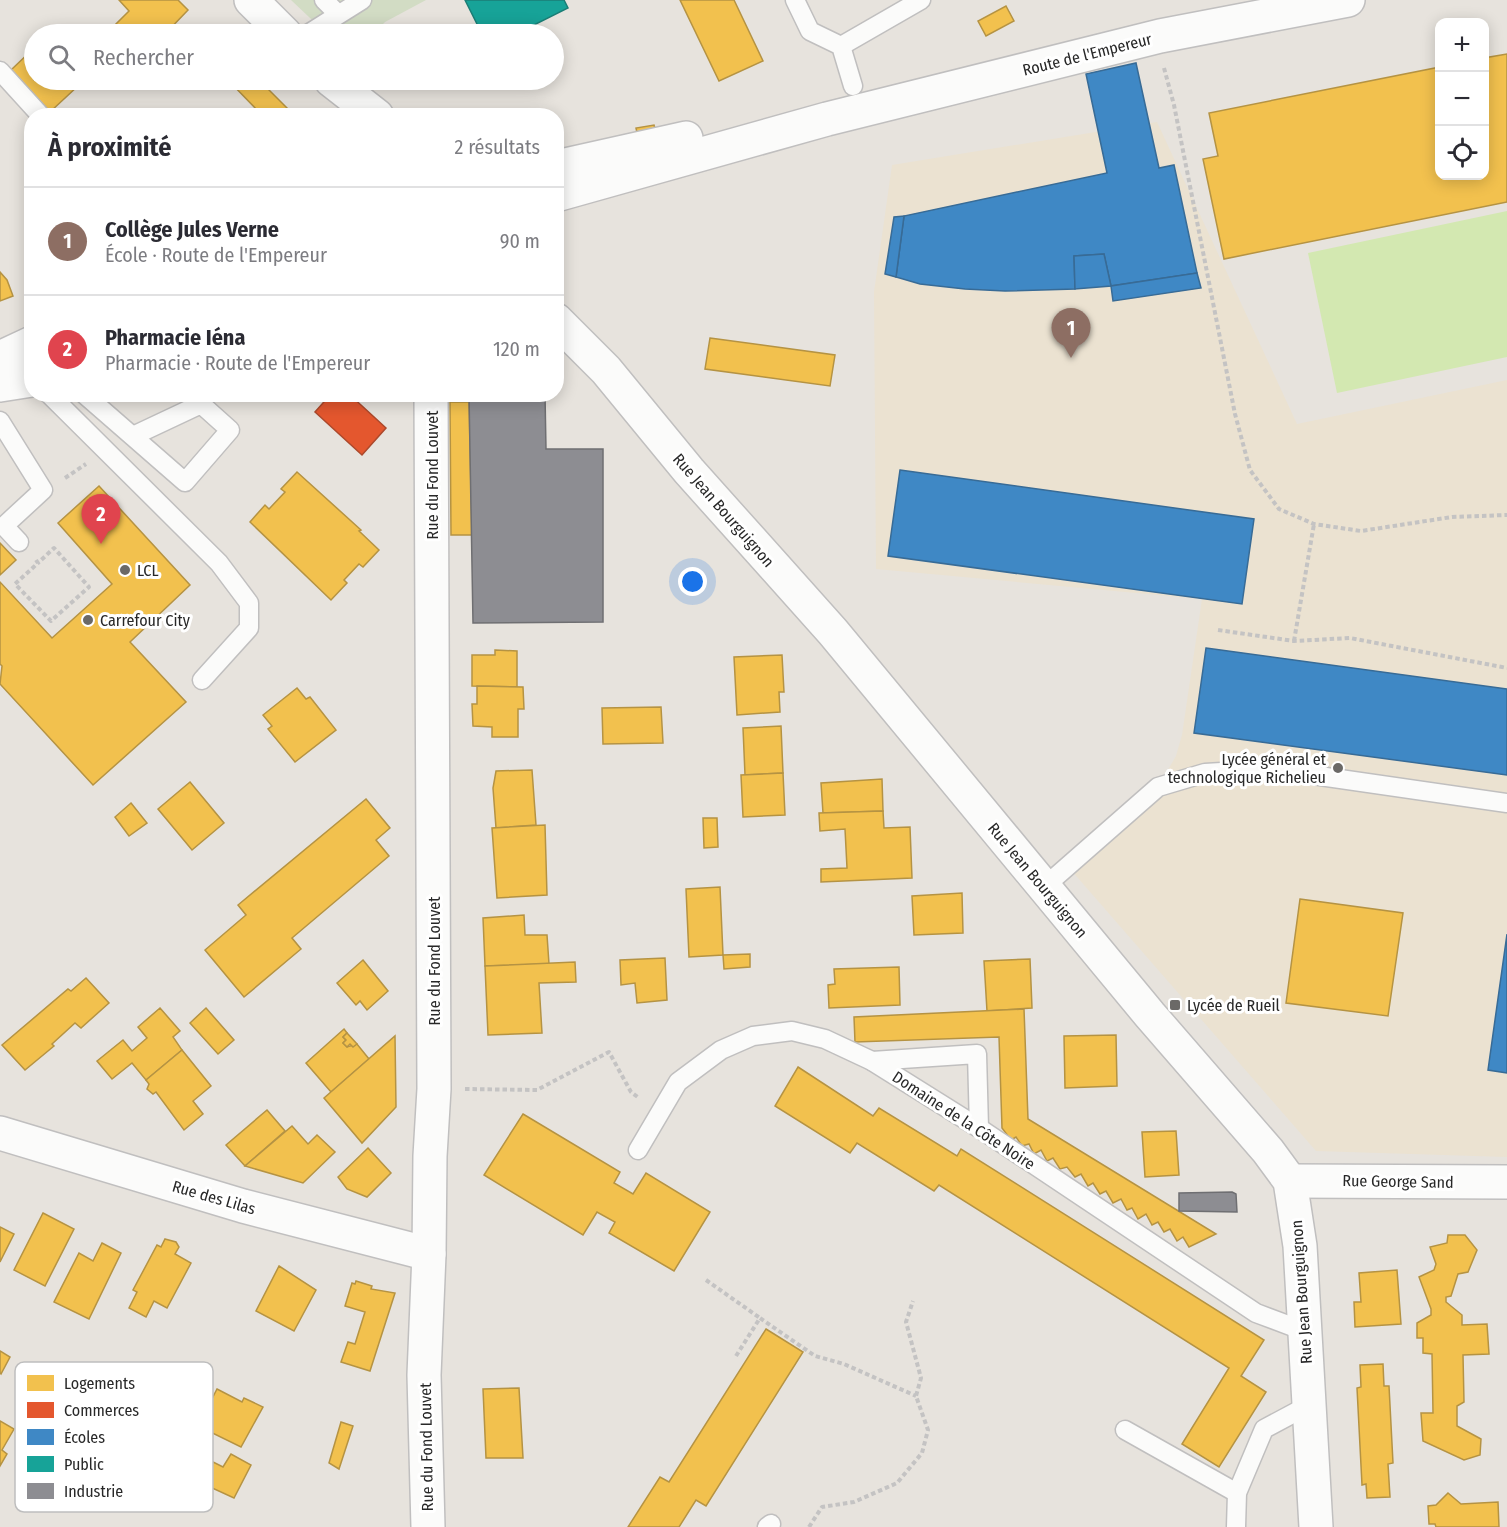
<!DOCTYPE html>
<html lang="fr">
<head>
<meta charset="utf-8">
<style>
	:root { --surface:#fff; --page:#f7f7f7; --text:#2b2b33; --muted:#7c7c81; --line:#e1e1e2; --accent:#0f766e }
	body { margin:0; font-family:"Fira Sans Condensed",sans-serif; background:var(--page); color:var(--text) }
	.controls { position:absolute; right:18px; top:18px; display:grid; overflow:hidden; border-radius:12px; box-shadow:0 3px 15px #0003 }
	.controls button { width:54px; height:54px; display:grid; place-items:center; padding:0; border:0; border-bottom:2px solid var(--line); background:var(--surface); color:var(--text); font:30px sans-serif }
	.you { position:absolute; left:693px; top:582px; width:21px; height:21px; margin:-15px; border:4px solid #fff; border-radius:50%; background:#1a73e8; box-shadow:0 0 0 9px #1a73e833 }
	.badge { display:grid; place-items:center; width:39px; height:39px; border-radius:50%; background:var(--accent); color:#fff; font-size:20px; font-weight:700 }
	.pin { position:absolute; translate:-50% -50px; filter:drop-shadow(0 2px 3px #0008) }
	.pin::after { content:''; position:absolute; top:32px; width:21px; height:18px; background:inherit; clip-path:polygon(0 0,100% 0,50% 100%) }
	.list { margin:0; padding:0; list-style:none }
	h2 { display:flex; justify-content:space-between; align-items:center; height:78px; margin:0; padding:0 24px; font-size:26px }
	h2 small { font-size:20px; font-weight:400; color:var(--muted) }
	.list li { display:grid; grid-template-columns:39px 1fr auto; gap:18px; align-items:center; box-sizing:border-box; height:108px; padding:0 24px; border-top:2px solid var(--line) }
	.list b { display:block; font-size:22px; white-space:nowrap }
	.list p { margin:0; font-size:20px; white-space:nowrap; color:var(--muted) }
	.list em { font-size:20px; font-style:normal; color:var(--muted) }
	.icon { flex:none; width:33px; height:33px; fill:none; stroke:currentColor; stroke-width:2; stroke-linecap:round; stroke-linejoin:round }
	.map { position:relative; flex:none; width:1507px; height:1527px; overflow:hidden }
	.search { position:absolute; background:var(--surface); box-shadow:0 3px 15px #0003; left:24px; top:24px; width:540px; height:66px; display:flex; align-items:center; gap:15px; box-sizing:border-box; padding:0 21px; border-radius:33px; color:var(--muted); font-size:22px }
	.panel { position:absolute; background:var(--surface); box-shadow:0 3px 15px #0003; left:24px; top:108px; width:540px; height:294px; border-radius:24px }
	.map>svg:first-child { display:block }
	.education { fill:#ebe2d1 }
	.cemetery { fill:#d2dcc4 }
	.pitch { fill:#d3e8b1 }
	.homes { fill:#f2c14e; stroke:#b59343; stroke-width:1.5 }
	.shops { fill:#e4572e; stroke:#ac492c; stroke-width:1.5 }
	.schools { fill:#3f88c5; stroke:#386b96; stroke-width:1.5 }
	.public { fill:#17a398; stroke:#1c7e76; stroke-width:1.5 }
	.industry { fill:#8d8d92; stroke:#6f6f72; stroke-width:1.5 }
	.lines { fill:none; stroke-linecap:round; stroke-linejoin:round }
	.service-casing { stroke:#c0bfbf; stroke-width:21 }
	.minor-casing { stroke:#c0bfbf; stroke-width:36 }
	.tertiary-casing { stroke:#c0bfbf; stroke-width:36 }
	.secondary-casing { stroke:#c0bfbf; stroke-width:36 }
	.path { stroke:#c4c3c3; stroke-width:4; stroke-dasharray:4.5 3; stroke-linecap:butt }
	.service { stroke:#fbfbfa; stroke-width:18 }
	.minor { stroke:#fbfbfa; stroke-width:33 }
	.tertiary { stroke:#fbfbfa; stroke-width:33 }
	.secondary { stroke:#fbfbfa; stroke-width:33 }
	.poi-dot { fill:#6b6967; stroke:#fff; stroke-width:2 }
	.labels { text-anchor:middle; stroke-width:6; stroke-linejoin:round; paint-order:stroke }
	.street-label { font-size:16px; fill:#282828; stroke:#fff }
	.poi-label { font-size:16px; fill:#282828; stroke:#fff; text-anchor:start }
	.key { fill:#fff; stroke:#bebebe; stroke-width:1.5 }
	.key-label { font-size:16px; fill:#282828 }
</style>
</head>
<body>
<div class="map">
<svg width="1507" height="1527" viewBox="0 0 1507 1527">
	<rect width="100%" height="100%" fill="#e7e3dd"/>
	<path class="education" d="M1157,122L1297,424L1507,380V1157L1316,1151L1064,862L1162,780L1176,756L1182,735L1202,599L876,569L874,292L892,165Z"/>
	<path class="cemetery" d="M291,0H426L385,22L373,34H327Z"/>
	<path class="pitch" d="M1507,211V357L1337,393L1308,253Z"/>
	<g class="homes">
		<path d="M119,0H178L188,10L165,34H156L147,26L143,30L139,27L128,34L116,24L129,11Z"/>
		<path d="M680,0H734L763,61L719,81Z"/>
		<path d="M1006,6L1014,21L986,36L978,21Z"/>
		<path d="M34,48V80H89L81,87L79,85L50,112L11,70Z"/>
		<path d="M1507,54V202L1224,259L1203,159L1218,156L1209,113L1440,67V176H1484V58Z"/>
		<path d="M228,80H259L295,116H263Z"/>
		<path d="M654,125L656,133L638,137L636,128Z"/>
		<path d="M0,272L7,280L13,296L0,301Z"/>
		<path d="M710,338L835,355L830,386L705,369Z"/>
		<path d="M450,402H469L472,535H451Z"/>
		<path d="M297,472L361,530L359,531L379,550L363,567L359,564L344,580L347,583L331,600L250,522L265,505L269,509L285,492L281,489Z"/>
		<path d="M99,486L190,585L130,642L186,702L93,785L0,684L2,666L0,664V582L52,638L112,584L58,523Z"/>
		<path d="M0,543L16,560L0,575Z"/>
		<path d="M495,650L517,651V687L472,686V655H495Z"/>
		<path d="M782,655L784,692H779L780,712L737,715L734,657Z"/>
		<path d="M477,686L523,687L524,709H518V737H492V727L473,726L472,704H477Z"/>
		<path d="M297,688L306,699L310,697L336,730L295,762L268,729L272,726L263,715Z"/>
		<path d="M661,707L663,743L603,744L602,708Z"/>
		<path d="M781,726L783,773L745,775L743,728Z"/>
		<path d="M532,770L536,825L496,828L493,788L496,771Z"/>
		<path d="M783,773L785,815L743,817L741,775Z"/>
		<path d="M882,779L883,811L823,813L821,783Z"/>
		<path d="M190,782L224,823L192,850L158,809Z"/>
		<path d="M366,799L390,828L376,840L389,856L292,938L301,949L244,997L205,950L246,915L238,905Z"/>
		<path d="M131,803L147,823L129,836L115,817Z"/>
		<path d="M883,811L884,828L910,827L912,878L821,882V869L847,868L845,829L820,831L819,813Z"/>
		<path d="M703,818H717L718,847L704,848Z"/>
		<path d="M545,825L547,895L497,898L492,828Z"/>
		<path d="M720,887L723,955L689,957L686,889Z"/>
		<path d="M962,893L963,933L914,935L912,896Z"/>
		<path d="M1300,899L1403,913L1388,1016L1286,1003Z"/>
		<path d="M524,915L525,935H547L549,964L485,966L483,918Z"/>
		<path d="M750,954V967L724,969L723,955Z"/>
		<path d="M665,958L667,1000L637,1003L635,983L621,985L620,960Z"/>
		<path d="M1030,959L1032,1008L987,1011L984,961Z"/>
		<path d="M363,960L388,991L367,1010L360,1001L356,1005L337,983Z"/>
		<path d="M575,962L576,982L539,983L542,1033L488,1035L485,966Z"/>
		<path d="M899,967L900,1005L829,1008L828,985L835,984L834,969Z"/>
		<path d="M86,978L109,1003L81,1028L75,1023L52,1044L54,1046L25,1070L2,1045L68,989L71,991Z"/>
		<path d="M160,1008L180,1031L173,1037L182,1050L146,1080L132,1063L112,1079L97,1061L123,1040L132,1051L147,1038L138,1027Z"/>
		<path d="M206,1008L234,1040L218,1054L190,1023Z"/>
		<path d="M1024,1009L1028,1119L1216,1234L1189,1247L1183,1237L1177,1241L1170,1229L1164,1232L1158,1222L1152,1225L1146,1214L1138,1219L1132,1208L1127,1210L1121,1199L1113,1203L1106,1191L1100,1194L1093,1183L1088,1186L1081,1174L1075,1177L1067,1167L1060,1169L1053,1158L1047,1161L1041,1150L1034,1154L1029,1144L1022,1146L1016,1137L1011,1140L1002,1128L999,1037L855,1042L854,1017Z"/>
		<path d="M344,1029L347,1033L343,1037L346,1040L343,1043L347,1047L357,1044L369,1059L331,1092L306,1063Z"/>
		<path d="M347,1033L357,1044L353,1047L350,1044L347,1047L343,1043L346,1040L343,1037Z"/>
		<path d="M1116,1035L1117,1086L1065,1088L1064,1036Z"/>
		<path d="M395,1036L396,1107L362,1143L324,1098Z"/>
		<path d="M182,1050L211,1086L193,1101L203,1114L184,1130L156,1092L153,1094L147,1089L149,1084L146,1080Z"/>
		<path d="M798,1067L873,1116L879,1108L957,1156L961,1149L1264,1340L1241,1376L1266,1392L1219,1467L1182,1444L1229,1368L939,1185L934,1191L857,1143L850,1153L775,1106Z"/>
		<path d="M267,1110L285,1131L245,1166L226,1145Z"/>
		<path d="M523,1114L620,1172L614,1183L633,1194L646,1173L710,1212L674,1271L609,1233L615,1222L597,1212L583,1235L484,1175Z"/>
		<path d="M292,1126L308,1144L317,1135L335,1152L303,1183L245,1166Z"/>
		<path d="M1176,1131L1179,1175L1145,1177L1142,1132Z"/>
		<path d="M368,1148L391,1173L367,1197L347,1189L338,1177Z"/>
		<path d="M43,1213L74,1229L45,1286L14,1270Z"/>
		<path d="M0,1227L14,1234L0,1262Z"/>
		<path d="M1448,1235H1465L1477,1250L1468,1272L1458,1274L1451,1296L1446,1297V1302L1462,1315V1325L1487,1324L1489,1354L1463,1355L1464,1402L1457,1406V1426L1481,1439L1480,1455L1464,1460L1423,1441L1421,1413H1433L1432,1354L1423,1353V1338H1417V1323L1431,1315V1309L1419,1277L1434,1270L1436,1264L1430,1247L1447,1243Z"/>
		<path d="M165,1239L176,1242L179,1247L175,1254L191,1263L167,1308L154,1301L146,1317L129,1308L137,1292L133,1290L157,1245L161,1247Z"/>
		<path d="M102,1243L121,1253L89,1319L54,1302L79,1253L93,1261Z"/>
		<path d="M279,1266L316,1290L294,1331L256,1311Z"/>
		<path d="M1397,1270L1401,1324L1355,1327L1354,1302H1361L1359,1273Z"/>
		<path d="M356,1281L372,1286L371,1289L395,1293L370,1371L341,1362L348,1342L355,1344L365,1312L345,1306L352,1283L355,1284Z"/>
		<path d="M766,1329L803,1352L706,1506L696,1500L679,1527H628L660,1477L669,1482Z"/>
		<path d="M0,1351L10,1357L1,1374L0,1373Z"/>
		<path d="M1383,1364L1384,1386H1389L1393,1463L1388,1464L1390,1497L1367,1498L1366,1484L1362,1485L1357,1388L1361,1387L1360,1365Z"/>
		<path d="M519,1388L523,1458H486L483,1389Z"/>
		<path d="M217,1389L242,1402L244,1398L263,1407L241,1447L198,1426Z"/>
		<path d="M0,1421L14,1429L2,1450L7,1454L0,1466Z"/>
		<path d="M341,1422L353,1426L339,1469L329,1463Z"/>
		<path d="M187,1449L223,1467L231,1454L251,1465L234,1498L175,1471Z"/>
		<path d="M1448,1493L1461,1504L1498,1502L1499,1527H1436L1435,1524H1429L1428,1506L1436,1505Z"/>
	</g>
	<path class="shops" d="M331,394H349L386,428L362,455L315,412Z"/>
	<g class="schools">
		<path d="M1136,63L1159,168L1174,165L1197,273L1111,286L1104,254L1074,256L1075,289L1005,291L965,289L920,284L896,277L904,216L1107,173L1086,74Z"/>
		<path d="M904,216L896,277L885,274L894,217Z"/>
		<path d="M1104,254L1111,286L1075,289L1074,256Z"/>
		<path d="M1197,273L1201,288L1113,301L1111,286Z"/>
		<path d="M900,470L1254,519L1242,604L888,556Z"/>
		<path d="M1206,648L1507,689V775L1194,733Z"/>
		<path d="M1507,934V1073L1488,1070Z"/>
	</g>
	<path class="public" d="M465,0H564L568,8L516,34H482Z"/>
	<g class="industry">
		<path d="M469,394H545L546,449H603V622L473,623Z"/>
		<path d="M1232,1192L1236,1194L1237,1212L1179,1211V1193Z"/>
	</g>
	<g class="lines">
		<defs>
			<g id="service">
				<path d="M324,0L337,13"/>
				<path d="M795,0L810,31L841,46L853,86"/>
				<path d="M308,34L362,0"/>
				<path d="M841,46L921,0"/>
				<path d="M0,71L41,116"/>
				<path d="M49,394L219,563L249,603V628L202,680"/>
				<path d="M84,394L185,482L230,430L201,404L133,436"/>
				<path d="M0,421L43,490L4,526L19,542"/>
				<path d="M1044,887L1158,787L1205,773L1271,769L1507,803"/>
				<path d="M872,1061L977,1054L979,1128"/>
				<path d="M638,1150L678,1082L721,1050L753,1036L792,1031L825,1039L872,1061L979,1128L1256,1313L1304,1331"/>
				<path d="M1125,1430L1237,1493"/>
				<path d="M767,1527L771,1524"/>
				<path d="M1236,1527L1237,1493L1264,1429L1309,1405"/>
			</g>
			<g id="minor">
				<path d="M251,0L285,34"/>
				<path d="M331,80L377,116"/>
				<path d="M0,1133L243,1206L429,1254"/>
				<path d="M1290,1181L1507,1182"/>
				<path d="M428,1527L424,1375L429,1254L430,1156L434,1089L431,394"/>
			</g>
			<path id="tertiary" d="M556,320L606,370L689,471L833,632L1150,1015L1268,1151L1290,1181L1300,1246L1316,1527"/>
			<g id="secondary">
				<path d="M556,167L686,138"/>
				<path d="M556,195L827,119L1160,36L1348,0"/>
				<path d="M0,358L32,343"/>
				<path d="M0,385L32,380"/>
			</g>
		</defs>
		<use href="#service" class="service-casing"/>
		<use href="#minor" class="minor-casing"/>
		<use href="#tertiary" class="tertiary-casing"/>
		<use href="#secondary" class="secondary-casing"/>
		<g class="path">
			<path d="M1164,68L1174,105L1235,414L1250,470L1279,509L1314,524L1361,531L1452,517L1507,515"/>
			<path d="M65,478L86,464"/>
			<path d="M36,560L38,563L15,584L51,621L89,587L54,548L38,563"/>
			<path d="M1218,630L1294,641L1350,638L1507,668"/>
			<path d="M1294,641L1314,524"/>
			<path d="M465,1089L537,1090L609,1052L631,1092L639,1098"/>
			<path d="M706,1280L760,1318"/>
			<path d="M736,1356L760,1318L815,1356L844,1364L916,1396"/>
			<path d="M809,1527L822,1507L854,1502L897,1483L922,1453L928,1430L916,1396L921,1378L906,1322L913,1301"/>
		</g>
		<use href="#service" class="service"/>
		<use href="#minor" class="minor"/>
		<use href="#tertiary" class="tertiary"/>
		<use href="#secondary" class="secondary"/>
	</g>
	<g class="poi-dot">
		<circle cx="125" cy="570" r="6"/>
		<circle cx="88" cy="620" r="6"/>
		<circle cx="1338" cy="768" r="6"/>
		<rect x="1169" y="999" width="12" height="12" rx="3"/>
	</g>
	<g class="labels">
		<g class="street-label">
			<text transform="translate(1087 54) rotate(-14)" y="6">Route de l'Empereur</text>
			<text transform="translate(432 475) rotate(-90)" y="6">Rue du Fond Louvet</text>
			<text transform="translate(724 510) rotate(49)" y="6">Rue Jean Bourguignon</text>
			<text transform="translate(1038 880) rotate(50)" y="6">Rue Jean Bourguignon</text>
			<text transform="translate(434 961) rotate(-90)" y="6">Rue du Fond Louvet</text>
			<text transform="translate(964 1120) rotate(33)" y="6">Domaine de la Côte Noire</text>
			<text transform="translate(1398 1181) rotate(1)" y="6">Rue George Sand</text>
			<text transform="translate(214 1197) rotate(16)" y="6">Rue des Lilas</text>
			<text transform="translate(1301 1292) rotate(-94)" y="6">Rue Jean Bourguignon</text>
			<text transform="translate(426 1447) rotate(-91)" y="6">Rue du Fond Louvet</text>
		</g>
		<g class="poi-label">
			<text x="137" y="576">LCL</text>
			<text x="100" y="626">Carrefour City</text>
			<text x="1326" y="765" text-anchor="end">Lycée général et<tspan x="1326" dy="18">technologique Richelieu</tspan></text>
			<text x="1187" y="1011">Lycée de Rueil</text>
		</g>
	</g>
	<rect x="15" y="1362" width="198" height="150" rx="9" class="key"/>
	<rect x="27" y="1375" width="27" height="16" fill="#f2c14e"/>
	<rect x="27" y="1402" width="27" height="16" fill="#e4572e"/>
	<rect x="27" y="1429" width="27" height="16" fill="#3f88c5"/>
	<rect x="27" y="1456" width="27" height="16" fill="#17a398"/>
	<rect x="27" y="1483" width="27" height="16" fill="#8d8d92"/>
	<g class="key-label">
		<text x="64" y="1389">Logements</text>
		<text x="64" y="1416">Commerces</text>
		<text x="64" y="1443">Écoles</text>
		<text x="64" y="1470">Public</text>
		<text x="64" y="1497">Industrie</text>
	</g>
</svg>
<div class="controls">
<button>+</button>
<button>−</button>
<button><svg class="icon" aria-label="locate" viewBox="0 0 24 24"><circle cx="12" cy="12" r="6"/><path d="M12 2v4M12 18v4M2 12h4M18 12h4"/></svg></button>
</div>
<div class="you"></div>
<div class="pin badge" style="left:1071px;top:358px;background:#8d6e63">1</div>
<div class="pin badge" style="left:101px;top:544px;background:#e0444e">2</div>
<div class="search"><svg class="icon" aria-label="search" viewBox="0 0 24 24"><circle cx="10" cy="10" r="6"/><path d="M15 15l6 6"/></svg>Rechercher</div>
<section class="panel">
<h2>À proximité<small>2 résultats</small></h2>
<ul class="list">
<li><span class="badge" style="background:#8d6e63">1</span><div><b>Collège Jules Verne</b><p>École · Route de l'Empereur</p></div><em>90 m</em></li>
<li><span class="badge" style="background:#e0444e">2</span><div><b>Pharmacie Iéna</b><p>Pharmacie · Route de l'Empereur</p></div><em>120 m</em></li>
</ul>
</section>
</div>
</body>
</html>
